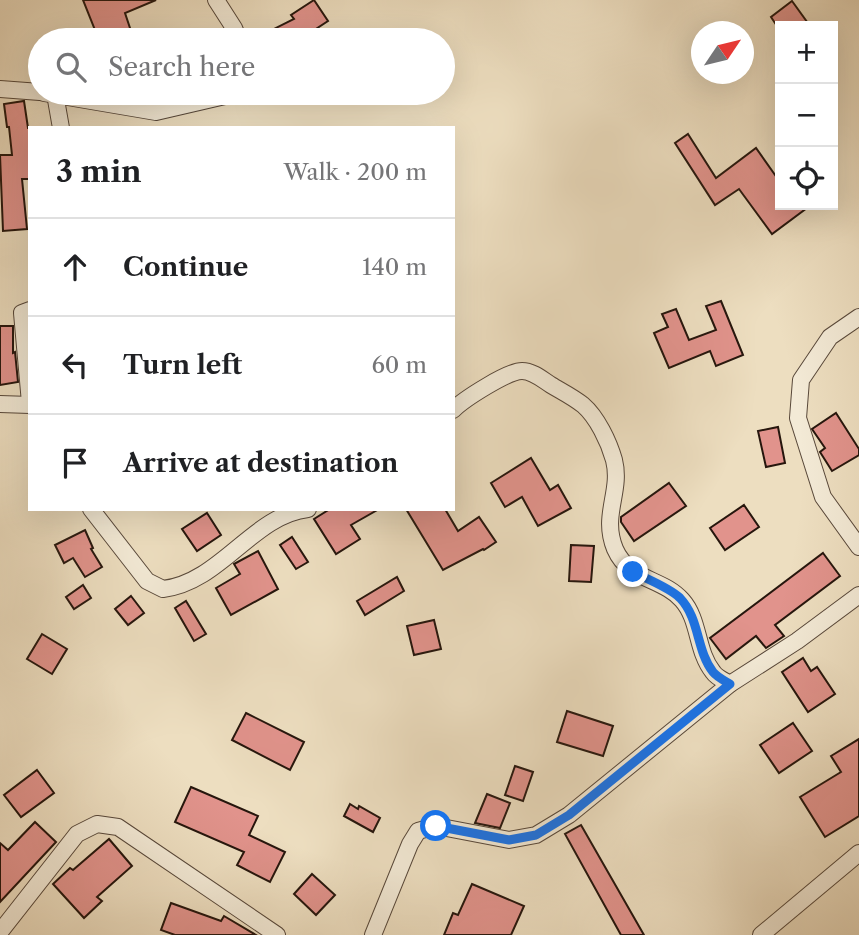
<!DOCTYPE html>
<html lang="en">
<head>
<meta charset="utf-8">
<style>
	:root { --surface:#fff; --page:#f2f2f2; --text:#202124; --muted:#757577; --line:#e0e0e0 }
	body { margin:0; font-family:"Libre Caslon Text",serif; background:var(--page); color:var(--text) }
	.controls { position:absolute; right:21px; top:21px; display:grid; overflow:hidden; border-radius:0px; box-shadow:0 7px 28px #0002 }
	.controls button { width:63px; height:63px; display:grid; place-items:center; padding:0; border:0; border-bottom:2px solid var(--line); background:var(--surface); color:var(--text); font:35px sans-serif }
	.compass { position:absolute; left:691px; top:21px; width:63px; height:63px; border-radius:50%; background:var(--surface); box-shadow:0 7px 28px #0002; rotate:55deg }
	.stop { position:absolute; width:21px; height:21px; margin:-16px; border:5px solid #1a73e8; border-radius:50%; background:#fff }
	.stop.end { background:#1a73e8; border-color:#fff; box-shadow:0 2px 7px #0008 }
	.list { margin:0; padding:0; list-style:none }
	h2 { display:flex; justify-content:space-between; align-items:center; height:91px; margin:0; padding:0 28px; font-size:30px }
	h2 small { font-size:23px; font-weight:400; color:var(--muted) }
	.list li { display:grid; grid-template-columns:46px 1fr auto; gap:21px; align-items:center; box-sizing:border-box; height:98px; padding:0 28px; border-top:2px solid var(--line) }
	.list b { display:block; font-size:26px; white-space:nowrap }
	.list em { font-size:23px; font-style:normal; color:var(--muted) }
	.icon { flex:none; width:38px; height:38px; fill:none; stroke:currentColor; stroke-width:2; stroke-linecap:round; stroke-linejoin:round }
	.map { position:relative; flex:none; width:859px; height:935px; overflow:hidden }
	.search { position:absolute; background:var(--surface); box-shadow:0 7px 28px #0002; left:28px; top:28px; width:427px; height:77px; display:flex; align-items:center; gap:18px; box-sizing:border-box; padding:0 24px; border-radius:38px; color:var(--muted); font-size:26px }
	.panel { position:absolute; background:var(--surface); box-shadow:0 7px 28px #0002; left:28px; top:126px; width:427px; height:385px; border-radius:0px }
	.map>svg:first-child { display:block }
	.building { fill:#e1938c; stroke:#26160d; stroke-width:2 }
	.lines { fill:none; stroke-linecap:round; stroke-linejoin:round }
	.minor-casing { stroke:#58483a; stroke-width:18 }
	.minor { stroke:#f3ead6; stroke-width:16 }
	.route { stroke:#1a73e8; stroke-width:9 }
</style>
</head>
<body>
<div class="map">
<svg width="859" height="935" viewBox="0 0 859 935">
	<rect width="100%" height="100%" fill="#eddec0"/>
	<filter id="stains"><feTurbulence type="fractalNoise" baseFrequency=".00286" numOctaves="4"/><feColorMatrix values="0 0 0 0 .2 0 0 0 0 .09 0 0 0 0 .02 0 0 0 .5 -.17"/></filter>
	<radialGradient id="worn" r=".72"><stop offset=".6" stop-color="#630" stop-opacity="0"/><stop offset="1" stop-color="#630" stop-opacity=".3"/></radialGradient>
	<g class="building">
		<path d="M83,0H156L125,13L134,40H99Z"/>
		<path d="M314,0L328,21L305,36L303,33L288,40H252L294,19L291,15Z"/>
		<path d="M792,1L810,26H777L771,17Z"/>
		<path d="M24,101L28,128H30V179H22L27,229L3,231L0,155H12L9,127H7L4,104Z"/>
		<path d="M688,134L716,178L756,148L780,182V205H811L772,234L739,189L715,205L675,143Z"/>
		<path d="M721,301L743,355L716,366L710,351L669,368L654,333L668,327L662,314L676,309L689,340L716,330L706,306Z"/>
		<path d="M0,326H13V353L15,352L18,382L0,385Z"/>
		<path d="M836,413L859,449V455L832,471L820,452L825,448L812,429Z"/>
		<path d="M778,427L785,463L766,467L758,431Z"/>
		<path d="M531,458L550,490L558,485L571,508L538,526L522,497L505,507L491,483Z"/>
		<path d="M669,483L686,506L634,541L621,522V517Z"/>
		<path d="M744,505L759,527L725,550L710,528Z"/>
		<path d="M330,509H379L351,525L360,539L336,554L314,519Z"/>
		<path d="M406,509H445L458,531L479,517L496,542L484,550L483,549L443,570Z"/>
		<path d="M207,513L221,535L197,551L182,529Z"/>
		<path d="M85,530L93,548L91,549L102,567L85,577L73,558L64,563L55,545Z"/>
		<path d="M292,537L308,562L296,569L280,545Z"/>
		<path d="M571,545L594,546L591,582L569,581Z"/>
		<path d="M258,551L278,589L231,615L216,588L240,574L234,564Z"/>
		<path d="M823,553L840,576L775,625L784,636L766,648L756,636L726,659L710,638Z"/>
		<path d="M397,577L404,591L365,615L357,601Z"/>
		<path d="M83,585L91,598L74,609L66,597Z"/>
		<path d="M131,596L144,613L128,625L115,609Z"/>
		<path d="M186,601L206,634L194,641L175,608Z"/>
		<path d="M434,620L441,649L414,655L407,626Z"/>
		<path d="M42,634L67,649L52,674L27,659Z"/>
		<path d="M803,658L811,671L817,667L835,694L808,712L782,672Z"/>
		<path d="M567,711L613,726L603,756L557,742Z"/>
		<path d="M246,713L304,742L290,770L232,740Z"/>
		<path d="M793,723L812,751L779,773L760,745Z"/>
		<path d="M859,739V816L825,837L800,797L841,772L831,756Z"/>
		<path d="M515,766L533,772L523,801L505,795Z"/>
		<path d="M37,770L54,793L21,817L4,795Z"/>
		<path d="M191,787L258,816L249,835L285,852L270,882L237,865L244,852L175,822Z"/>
		<path d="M487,794L510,803L500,828L475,823Z"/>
		<path d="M350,804L358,809L359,806L380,818L373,832L344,816Z"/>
		<path d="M35,822L56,842L0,902V843L8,850Z"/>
		<path d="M581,825L644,935H621L565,834Z"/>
		<path d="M109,839L132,866L97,897L102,901L84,918L53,884L70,868L73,870Z"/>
		<path d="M312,874L335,895L316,915L294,894Z"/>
		<path d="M472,884L524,906L511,935H444L453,913L458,915Z"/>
		<path d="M171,903L221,921L224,916L256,935H175L161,930Z"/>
	</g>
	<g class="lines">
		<defs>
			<g id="minor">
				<path d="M216,0L234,28L239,40"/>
				<path d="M0,89L40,92"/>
				<path d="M44,93L156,112L238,93"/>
				<path d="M55,94L61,128"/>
				<path d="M30,310L22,313L30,403"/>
				<path d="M859,317L830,337L801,380L798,418L823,497L859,547"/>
				<path d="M0,404L30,405"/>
				<path d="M453,410C464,399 508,371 522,371C533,371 543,380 551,385C561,391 573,397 583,405C597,417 609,442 614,460C622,492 601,515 615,549C629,581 663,578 682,600C700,620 696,651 713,672C717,678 725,681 730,684"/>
				<path d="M91,509L147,581L163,589C221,582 253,515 308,509"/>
				<path d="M0,932L77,834L97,824L118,827L277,935"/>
				<path d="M373,935L410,844L418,831L436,826L509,840L536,835L569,815L730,684L797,641L859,595"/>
				<path d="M761,935L859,853"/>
			</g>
		</defs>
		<use href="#minor" class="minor-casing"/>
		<use href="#minor" class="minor"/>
	</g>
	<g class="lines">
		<path class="route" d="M436,826L509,840L536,835L569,815L730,684C725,681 717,677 713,672C696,650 700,619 680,598C670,588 647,579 633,572"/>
	</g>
	<rect width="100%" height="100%" filter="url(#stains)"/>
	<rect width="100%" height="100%" fill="url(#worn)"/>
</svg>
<div class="controls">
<button>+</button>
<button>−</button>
<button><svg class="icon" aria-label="locate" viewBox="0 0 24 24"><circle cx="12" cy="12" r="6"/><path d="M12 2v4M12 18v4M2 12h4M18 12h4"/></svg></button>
</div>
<svg class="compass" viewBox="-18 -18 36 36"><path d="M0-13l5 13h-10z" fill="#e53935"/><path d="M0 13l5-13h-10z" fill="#757577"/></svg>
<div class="stop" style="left:436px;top:826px"></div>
<div class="stop end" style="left:633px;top:572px"></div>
<div class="search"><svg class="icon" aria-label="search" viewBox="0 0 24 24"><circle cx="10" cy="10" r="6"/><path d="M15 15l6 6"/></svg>Search here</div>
<section class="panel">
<h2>3 min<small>Walk · 200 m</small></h2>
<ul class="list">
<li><svg class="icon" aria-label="ahead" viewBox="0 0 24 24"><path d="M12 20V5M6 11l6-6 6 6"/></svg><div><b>Continue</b></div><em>140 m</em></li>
<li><svg class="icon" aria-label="left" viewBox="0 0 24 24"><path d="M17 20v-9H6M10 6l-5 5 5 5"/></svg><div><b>Turn left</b></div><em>60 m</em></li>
<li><svg class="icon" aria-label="arrive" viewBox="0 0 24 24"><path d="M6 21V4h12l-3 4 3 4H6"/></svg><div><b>Arrive at destination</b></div></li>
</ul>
</section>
</div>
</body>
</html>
